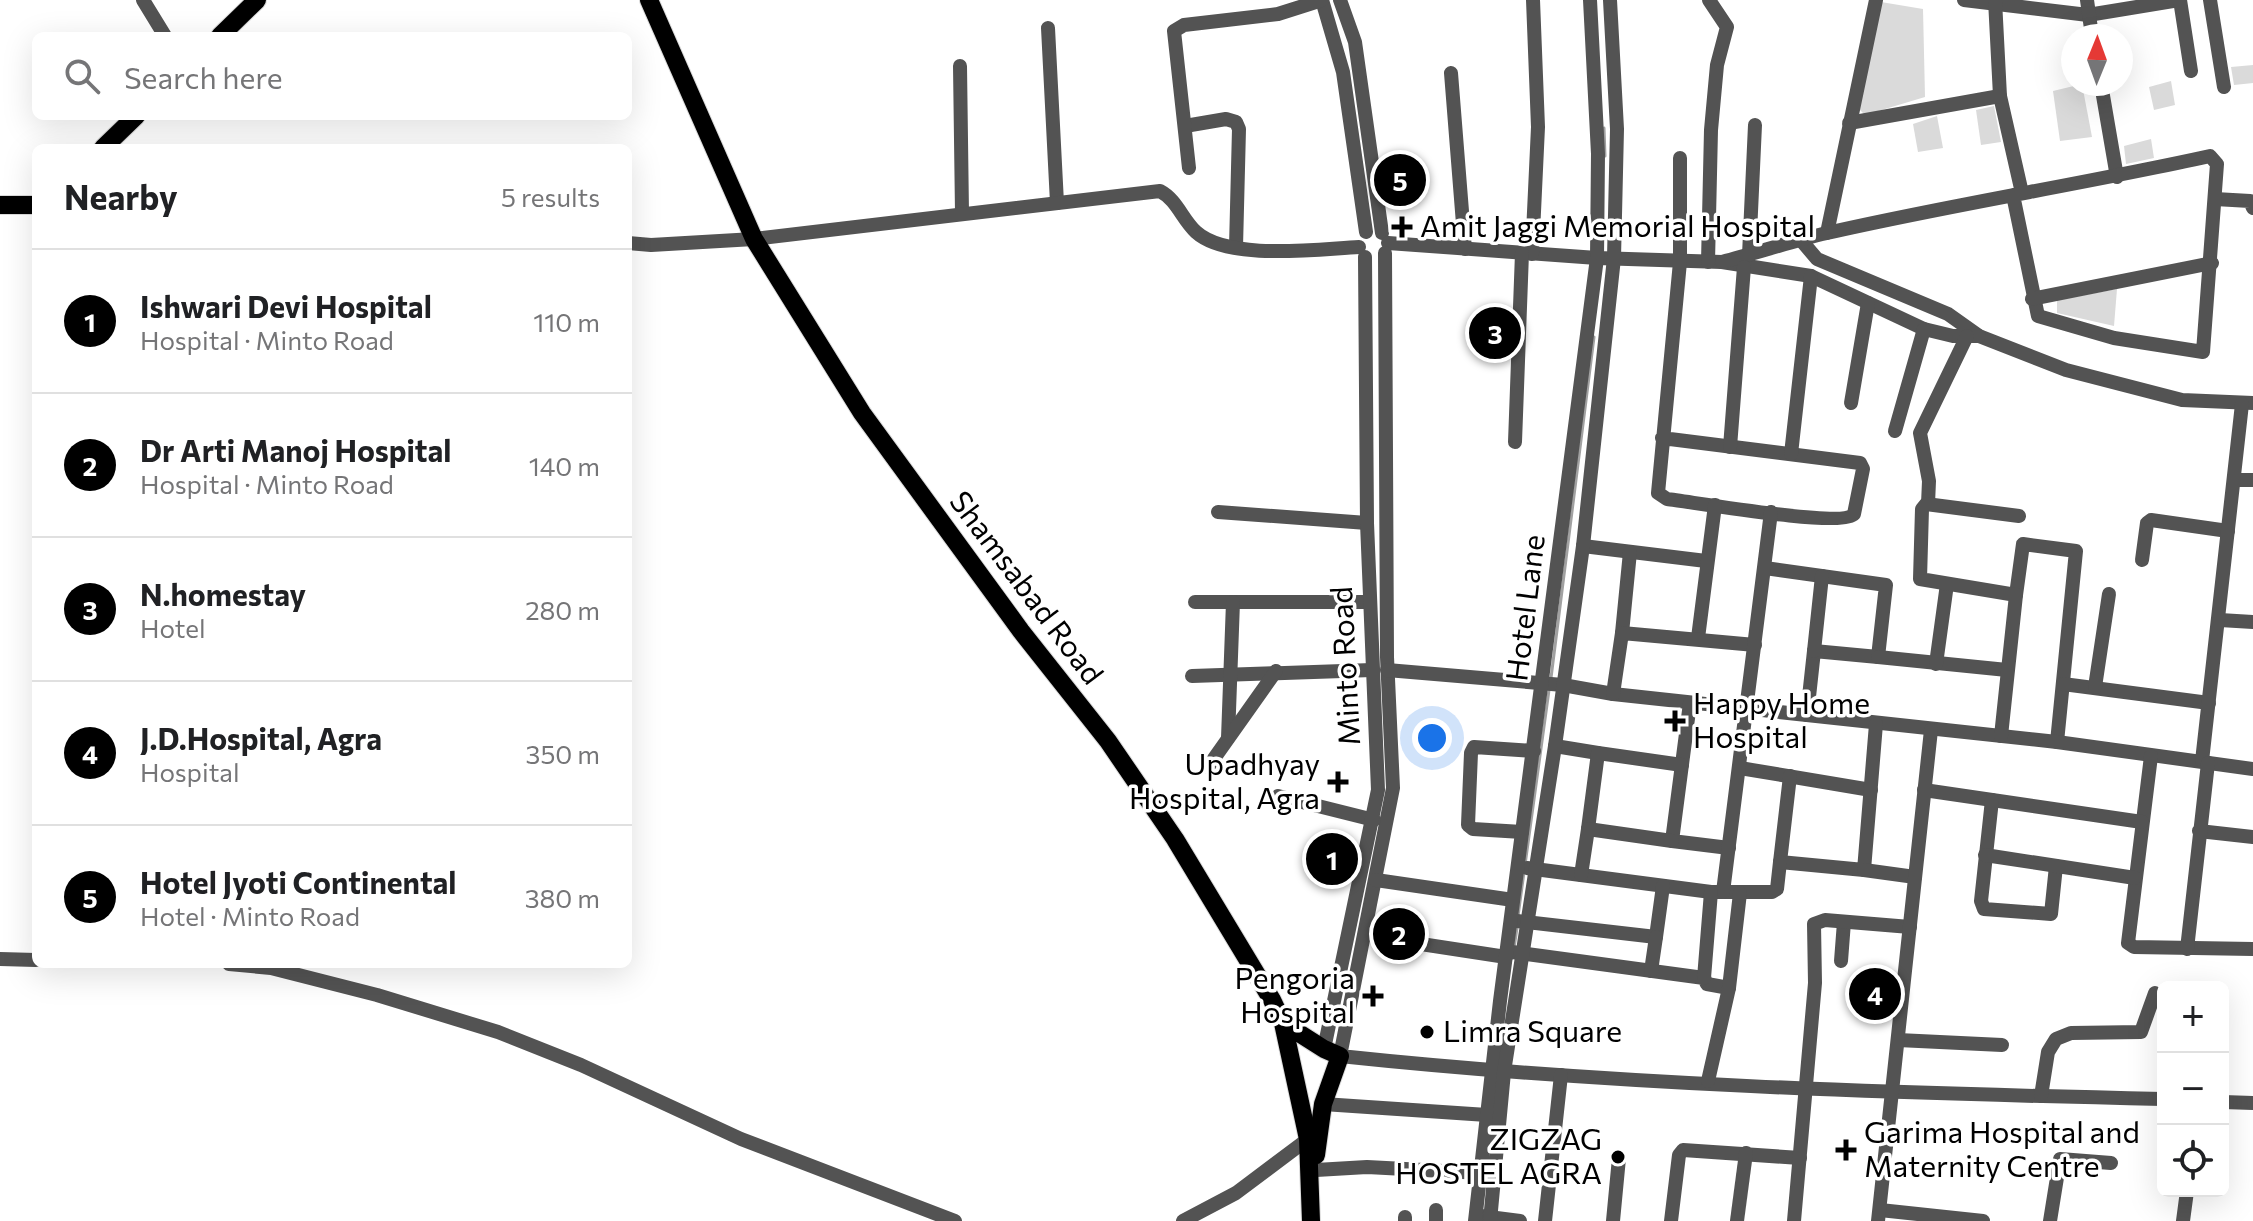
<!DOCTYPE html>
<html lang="en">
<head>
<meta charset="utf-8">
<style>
	:root { --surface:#fff; --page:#f6f6f6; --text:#202124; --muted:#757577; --line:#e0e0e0; --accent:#000 }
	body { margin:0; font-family:Commissioner,sans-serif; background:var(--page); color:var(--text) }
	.controls { position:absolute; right:24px; bottom:24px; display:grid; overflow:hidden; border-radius:12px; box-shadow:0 8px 32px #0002 }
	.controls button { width:72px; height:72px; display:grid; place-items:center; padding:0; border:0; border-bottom:2px solid var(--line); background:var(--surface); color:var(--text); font:40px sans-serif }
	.compass { position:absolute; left:2061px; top:24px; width:72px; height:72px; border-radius:50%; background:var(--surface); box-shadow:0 8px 32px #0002; rotate:1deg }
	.you { position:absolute; left:1432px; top:738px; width:28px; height:28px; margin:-20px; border:6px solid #fff; border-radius:50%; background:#1a73e8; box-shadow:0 0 0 12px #1a73e833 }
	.badge { display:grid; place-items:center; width:52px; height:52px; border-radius:50%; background:var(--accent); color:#fff; font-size:26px; font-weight:700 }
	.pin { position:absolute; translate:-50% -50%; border:4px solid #fff; box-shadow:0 2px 8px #0006 }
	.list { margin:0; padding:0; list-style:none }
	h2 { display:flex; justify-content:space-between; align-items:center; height:104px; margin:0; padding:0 32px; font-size:34px }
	h2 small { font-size:26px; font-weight:400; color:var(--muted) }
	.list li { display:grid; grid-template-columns:52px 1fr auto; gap:24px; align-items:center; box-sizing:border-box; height:144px; padding:0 32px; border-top:2px solid var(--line) }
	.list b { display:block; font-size:30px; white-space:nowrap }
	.list p { margin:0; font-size:26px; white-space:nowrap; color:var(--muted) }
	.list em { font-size:26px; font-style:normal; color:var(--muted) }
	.icon { flex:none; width:44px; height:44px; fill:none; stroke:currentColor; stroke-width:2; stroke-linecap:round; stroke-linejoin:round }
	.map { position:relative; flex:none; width:2253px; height:1221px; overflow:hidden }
	.search { position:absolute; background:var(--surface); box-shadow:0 8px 32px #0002; left:32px; top:32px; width:600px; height:88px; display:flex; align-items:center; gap:20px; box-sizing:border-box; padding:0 28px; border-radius:12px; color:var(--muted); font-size:30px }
	.panel { position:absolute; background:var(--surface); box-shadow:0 8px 32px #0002; left:32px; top:144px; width:600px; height:824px; border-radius:12px }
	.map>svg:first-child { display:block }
	.green { fill:#dadada }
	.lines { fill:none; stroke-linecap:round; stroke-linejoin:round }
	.stream { stroke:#a1a1a1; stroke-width:3 }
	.major-casing { stroke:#dbdbdb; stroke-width:20 }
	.minor { stroke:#535353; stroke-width:14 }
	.major { stroke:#000; stroke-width:18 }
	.poi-dot { fill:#000; stroke:#fff; stroke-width:3 }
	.labels { text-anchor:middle; stroke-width:7; stroke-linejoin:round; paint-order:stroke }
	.poi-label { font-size:30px; fill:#000; stroke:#fff; text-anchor:start }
	.street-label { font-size:30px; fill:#000; stroke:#fff }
</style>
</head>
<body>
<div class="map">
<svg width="2253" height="1221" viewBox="0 0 2253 1221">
	<rect width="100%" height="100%" fill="#fff"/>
	<g class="green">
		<path d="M1881,2L1923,9L1925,97L1865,115L1858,108Z"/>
		<path d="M2253,65V83L2234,85L2231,67Z"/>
		<path d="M2171,81L2175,105L2154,110L2149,87Z"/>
		<path d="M2082,84L2092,137L2060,141L2053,91Z"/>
		<path d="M1994,106L2001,142L1981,145L1976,110Z"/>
		<path d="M1937,116L1943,148L1918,152L1913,124Z"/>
		<path d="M2151,139L2154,158L2126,164L2124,146Z"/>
		<path d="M2117,289L2114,326L2057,313V300Z"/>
	</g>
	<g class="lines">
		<g class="stream">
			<path d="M1604,128L1605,156"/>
			<path d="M1551,678L1594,337"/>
			<path d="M1525,865L1549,690"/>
			<path d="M1518,916L1524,872"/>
			<path d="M1514,948L1517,928"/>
		</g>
		<defs>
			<g id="major">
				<path d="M649,0L754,239L862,413L1021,631L1108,741L1175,839L1272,1000L1283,1023L1308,1139L1311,1221"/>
				<path d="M220,36L257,0"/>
				<path d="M103,148L136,116"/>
				<path d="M0,205H36"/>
				<path d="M1283,1023L1324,1049L1340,1056L1323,1104L1316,1155"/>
			</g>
		</defs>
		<use href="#major" class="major-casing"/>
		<g class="minor">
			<path d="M143,0L165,36"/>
			<path d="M1322,0L1343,72L1366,232"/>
			<path d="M1340,0L1355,42L1382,233"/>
			<path d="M1964,0L2088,15L2179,0"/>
			<path d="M1995,0L2000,96L2022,193"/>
			<path d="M2087,0L2092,36"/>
			<path d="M2180,0L2191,71"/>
			<path d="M2210,0L2224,87"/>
			<path d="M1048,28L1057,203"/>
			<path d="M960,66L962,213"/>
			<path d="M1451,73L1465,249"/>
			<path d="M2101,84L2117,177"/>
			<path d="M1849,123L2000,96"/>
			<path d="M1185,126L1226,119L1236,122L1239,129L1236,247"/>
			<path d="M1189,168L1174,31L1184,25L1278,14L1322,0"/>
			<path d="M2215,199L2250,201L2253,208"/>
			<path d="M1827,233L1876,0"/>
			<path d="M1800,239L1817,259L1948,314L1979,336L2066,370L2182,400L2253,403"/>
			<path d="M628,243L651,245L754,239L1160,191C1177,200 1182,219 1196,232C1228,261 1317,249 1359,247"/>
			<path d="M1388,243L1597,258L1722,262L1811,276L1924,329L1953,336H1979"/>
			<path d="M1385,253L1387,657L1393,788L1340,1056C1613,1085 1889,1093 2163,1099"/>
			<path d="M1532,254L1538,127L1533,0"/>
			<path d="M1749,255L1755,125"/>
			<path d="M1708,262L1711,130L1717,65L1727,27L1709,0"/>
			<path d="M1722,262C1757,253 1792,241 1827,233C1954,204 2083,184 2210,156L2217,164L2203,352L2114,338L2038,316L2013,195"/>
			<path d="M2032,299L2212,263"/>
			<path d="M1851,403L1868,303"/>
			<path d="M1895,431L1924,329"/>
			<path d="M1662,438L1860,463L1863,469L1854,514C1842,528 1693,502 1667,499L1658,493L1680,262V158"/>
			<path d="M1515,442L1522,253"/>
			<path d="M1730,447L1744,267"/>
			<path d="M1791,454L1811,276"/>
			<path d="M2234,480H2253"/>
			<path d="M1928,504L1929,481L1920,433L1967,336"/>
			<path d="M1218,512L1367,523"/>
			<path d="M1583,546L1706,561"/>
			<path d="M2142,560L2147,523L2151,520L2228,531"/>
			<path d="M1765,568L1886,585L1878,657L1814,651L1807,715"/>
			<path d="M2016,595L2023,544L2076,551L2057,742"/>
			<path d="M1195,602H1370"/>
			<path d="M2220,620L2253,622"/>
			<path d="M1622,633L1630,552"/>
			<path d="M1698,638L1715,505"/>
			<path d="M1814,651L1822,576"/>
			<path d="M1878,657L2007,670"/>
			<path d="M1936,664L1947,584"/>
			<path d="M1387,670L1563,685L1613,694L2057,742L2253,769"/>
			<path d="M1192,676L1372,670"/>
			<path d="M2063,684L2209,703"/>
			<path d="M2095,687L2109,594"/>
			<path d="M1613,694L1622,633L1755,645"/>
			<path d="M1690,703L1672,841L1729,848"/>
			<path d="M2001,736L2016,595L1920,579L1922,509L1926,504L2019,516"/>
			<path d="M1228,738L1233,602"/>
			<path d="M1555,746L1598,753"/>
			<path d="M2151,756L2128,943L2134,947L2253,949"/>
			<path d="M2202,761L2242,404"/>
			<path d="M1208,767L1276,671"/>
			<path d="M1740,768L1871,790"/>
			<path d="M1790,776L1780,862L1864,870L1876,724"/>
			<path d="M1924,790L2142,822"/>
			<path d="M1278,796L1374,820"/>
			<path d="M1992,800L1981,901L1984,909L2051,914L2056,866"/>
			<path d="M1588,829L1598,753L1682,765"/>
			<path d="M2199,831L2253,837"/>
			<path d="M1522,832L1473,829L1468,825L1471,753L1474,747L1534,751"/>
			<path d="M1985,855L2135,878"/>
			<path d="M1527,868L1711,892H1772L1777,889L1780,862"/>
			<path d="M1864,870L1915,877"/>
			<path d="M1581,875L1588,829L1672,841"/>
			<path d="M1376,880L1513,900"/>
			<path d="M1723,892L1771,512"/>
			<path d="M1517,921L1656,937L1663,886"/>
			<path d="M1421,944L1506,957"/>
			<path d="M2187,949L2208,763"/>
			<path d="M1512,952L1704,978L1707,984L1729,988"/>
			<path d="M0,959L36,960"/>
			<path d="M1841,961L1844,922"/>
			<path d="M229,964L271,968L377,995L498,1032L581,1065L741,1139L955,1221"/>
			<path d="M1651,971L1656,937"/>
			<path d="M1704,978L1711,892"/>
			<path d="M1898,1040L2002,1045"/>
			<path d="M1324,1049L1378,790L1367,523L1365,257"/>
			<path d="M1708,1081L1729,988L1740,893"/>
			<path d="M2041,1096L2048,1052L2056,1039L2071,1033L2141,1032L2155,993"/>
			<path d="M2223,1102L2253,1103"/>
			<path d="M1323,1104L1487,1115"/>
			<path d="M1316,1170L1367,1167L1481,1173"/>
			<path d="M1436,1210V1221"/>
			<path d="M1880,1210L1983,1221"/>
			<path d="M1481,1216L1520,1221"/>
			<path d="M1405,1217V1221"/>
			<path d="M1183,1221L1236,1193L1308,1139L1313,1138"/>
			<path d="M1475,1221L1500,1001L1597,258L1598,154L1590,0"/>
			<path d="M1490,1221L1504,1072L1555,746L1583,546L1614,258L1617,129L1610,0"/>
			<path d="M1545,1221L1561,1075"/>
			<path d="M1613,1221L1619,1158"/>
			<path d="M1671,1221L1679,1155L1683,1150L1800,1158"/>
			<path d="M1737,1221L1746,1153"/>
			<path d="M1794,1221L1815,983L1814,924L1825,920L1910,927"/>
			<path d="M1878,1221L1931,730"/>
			<path d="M2050,1221L2060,1159L2111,1163"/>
			<path d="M2183,1221L2187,1191"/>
		</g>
		<use href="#major" class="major"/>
	</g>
	<g class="poi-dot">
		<path d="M1398 215h8v8h8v8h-8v8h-8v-8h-8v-8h8z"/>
		<path d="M1671 709h8v8h8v8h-8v8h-8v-8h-8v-8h8z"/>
		<path d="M1334 770h8v8h8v8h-8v8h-8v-8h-8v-8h8z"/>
		<path d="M1369 984h8v8h8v8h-8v8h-8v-8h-8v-8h8z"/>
		<circle cx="1427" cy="1032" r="8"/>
		<path d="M1842 1138h8v8h8v8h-8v8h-8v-8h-8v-8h8z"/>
		<circle cx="1618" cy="1157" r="8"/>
	</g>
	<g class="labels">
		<g class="poi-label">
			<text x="1420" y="237">Amit Jaggi Memorial Hospital</text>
			<text x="1693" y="714">Happy Home<tspan x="1693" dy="34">Hospital</tspan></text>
			<text x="1320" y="775" text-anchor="end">Upadhyay<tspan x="1320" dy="34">Hospital, Agra</tspan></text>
			<text x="1355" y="989" text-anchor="end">Pengoria<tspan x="1355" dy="34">Hospital</tspan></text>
			<text x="1443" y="1042">Limra Square</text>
			<text x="1864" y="1143">Garima Hospital and<tspan x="1864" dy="34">Maternity Centre</tspan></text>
			<text x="1602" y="1150" text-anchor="end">ZIGZAG<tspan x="1602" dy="34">HOSTEL AGRA</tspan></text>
		</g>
		<g class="street-label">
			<text transform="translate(1026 588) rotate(53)" y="10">Shamsabad Road</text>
			<text transform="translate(1526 608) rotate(-83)" y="10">Hotel Lane</text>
			<text transform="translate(1346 666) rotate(-93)" y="10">Minto Road</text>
		</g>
	</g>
</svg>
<div class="controls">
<button>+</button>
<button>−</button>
<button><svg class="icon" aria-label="locate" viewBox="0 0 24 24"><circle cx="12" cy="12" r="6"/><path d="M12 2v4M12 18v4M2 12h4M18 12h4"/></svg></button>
</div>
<svg class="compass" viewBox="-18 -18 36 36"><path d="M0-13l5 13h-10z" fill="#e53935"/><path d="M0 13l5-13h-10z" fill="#757577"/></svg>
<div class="you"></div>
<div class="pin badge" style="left:1332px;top:859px">1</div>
<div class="pin badge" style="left:1399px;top:934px">2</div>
<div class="pin badge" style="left:1495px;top:333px">3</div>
<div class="pin badge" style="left:1875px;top:994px">4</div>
<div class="pin badge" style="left:1400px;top:180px">5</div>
<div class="search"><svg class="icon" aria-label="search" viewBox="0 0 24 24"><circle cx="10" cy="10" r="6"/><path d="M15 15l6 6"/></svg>Search here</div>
<section class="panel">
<h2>Nearby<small>5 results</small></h2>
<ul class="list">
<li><span class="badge">1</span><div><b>Ishwari Devi Hospital</b><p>Hospital · Minto Road</p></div><em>110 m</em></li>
<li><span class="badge">2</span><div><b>Dr Arti Manoj Hospital</b><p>Hospital · Minto Road</p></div><em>140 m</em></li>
<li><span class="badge">3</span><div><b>N.homestay</b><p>Hotel</p></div><em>280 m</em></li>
<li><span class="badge">4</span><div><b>J.D.Hospital, Agra</b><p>Hospital</p></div><em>350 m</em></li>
<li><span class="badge">5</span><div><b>Hotel Jyoti Continental</b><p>Hotel · Minto Road</p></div><em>380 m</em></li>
</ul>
</section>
</div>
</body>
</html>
